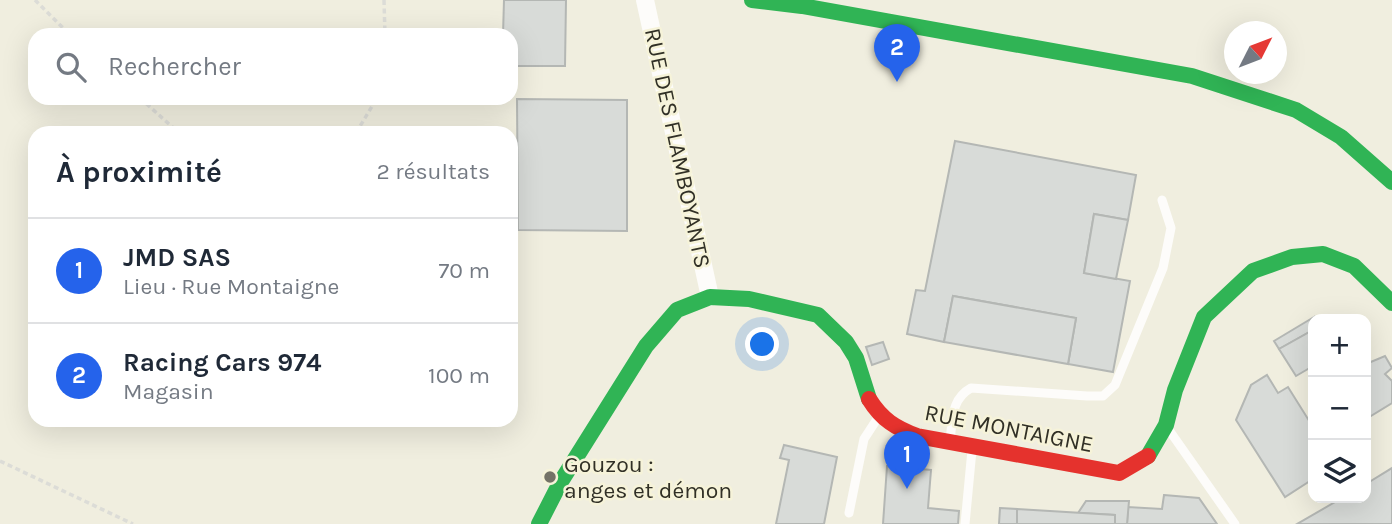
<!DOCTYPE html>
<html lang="fr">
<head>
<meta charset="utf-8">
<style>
	:root { --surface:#fff; --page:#f2f2f3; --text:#1f2937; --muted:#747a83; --line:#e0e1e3; --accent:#2563eb }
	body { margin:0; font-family:Karla,sans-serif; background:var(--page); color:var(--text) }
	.controls { position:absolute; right:21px; bottom:21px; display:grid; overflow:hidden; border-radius:14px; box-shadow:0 7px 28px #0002 }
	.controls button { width:63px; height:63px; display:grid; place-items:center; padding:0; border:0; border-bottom:2px solid var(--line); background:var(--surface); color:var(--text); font:35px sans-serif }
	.compass { position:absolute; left:1224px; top:21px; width:63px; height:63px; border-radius:50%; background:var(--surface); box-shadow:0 7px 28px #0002; rotate:48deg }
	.you { position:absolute; left:763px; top:345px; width:24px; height:24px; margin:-18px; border:5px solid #fff; border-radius:50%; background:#1a73e8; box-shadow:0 0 0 10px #1a73e833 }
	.badge { display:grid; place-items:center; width:46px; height:46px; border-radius:50%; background:var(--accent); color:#fff; font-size:23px; font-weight:700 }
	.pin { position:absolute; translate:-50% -58px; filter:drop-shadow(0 2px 4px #0008) }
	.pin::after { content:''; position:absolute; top:37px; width:24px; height:21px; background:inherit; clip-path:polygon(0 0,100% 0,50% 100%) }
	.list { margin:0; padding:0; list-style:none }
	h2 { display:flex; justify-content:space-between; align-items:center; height:91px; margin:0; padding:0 28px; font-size:30px }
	h2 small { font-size:23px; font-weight:400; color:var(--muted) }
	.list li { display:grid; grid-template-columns:46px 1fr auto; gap:21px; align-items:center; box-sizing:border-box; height:105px; padding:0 28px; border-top:2px solid var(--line) }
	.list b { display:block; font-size:26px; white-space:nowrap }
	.list p { margin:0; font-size:23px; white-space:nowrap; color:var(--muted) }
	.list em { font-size:23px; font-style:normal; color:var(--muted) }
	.icon { flex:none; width:38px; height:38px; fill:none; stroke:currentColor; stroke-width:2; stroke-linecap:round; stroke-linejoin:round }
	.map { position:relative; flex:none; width:1392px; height:524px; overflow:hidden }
	.search { position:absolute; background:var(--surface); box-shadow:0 7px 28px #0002; left:28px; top:28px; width:490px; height:77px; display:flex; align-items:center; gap:18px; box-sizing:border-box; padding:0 24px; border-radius:21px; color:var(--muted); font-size:26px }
	.panel { position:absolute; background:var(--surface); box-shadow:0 7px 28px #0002; left:28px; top:126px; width:490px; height:301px; border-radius:21px }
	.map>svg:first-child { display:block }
	.building { fill:#d8dbd8; stroke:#b4b7b4; stroke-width:2 }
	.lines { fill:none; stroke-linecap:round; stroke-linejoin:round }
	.path { stroke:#dcdcd7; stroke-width:3.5; stroke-dasharray:5 3.5; stroke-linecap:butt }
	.lane { stroke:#fdfcfa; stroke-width:9 }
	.street { stroke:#fdfcfa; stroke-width:18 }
	.fast { stroke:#30b455; stroke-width:16 }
	.jam { stroke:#e5322d; stroke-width:16 }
	.poi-dot { fill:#747267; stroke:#f6f3d9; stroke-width:2.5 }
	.labels { text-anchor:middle; stroke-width:5; stroke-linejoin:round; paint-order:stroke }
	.street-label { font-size:23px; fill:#313026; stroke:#f6f3d9 }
	.poi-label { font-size:23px; fill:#313026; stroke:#f6f3d9; text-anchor:start }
</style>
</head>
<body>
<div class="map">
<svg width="1392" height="524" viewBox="0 0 1392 524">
	<rect width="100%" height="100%" fill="#f0eedf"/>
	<g class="building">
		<path d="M504,0H566L565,66H511V35H503Z"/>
		<path d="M517,99L627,100V231L518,230Z"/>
		<path d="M955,141L1136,175L1128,220L1094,214L1084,273L1130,281L1113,372L1068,364L1076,318L953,296L944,342L907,334L916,290L925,291Z"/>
		<path d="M1094,214L1128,220L1116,279L1084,273Z"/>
		<path d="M953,296L1076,318L1068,364L944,342Z"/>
		<path d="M1314,317L1313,330L1279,349L1274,341Z"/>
		<path d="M1313,330V366L1296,376L1279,349Z"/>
		<path d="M883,342L889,359L872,365L866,347Z"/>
		<path d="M1385,356L1392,368L1385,374L1392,381V403L1366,419V364Z"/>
		<path d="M1267,375L1278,393L1288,387L1313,427V479L1285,497L1236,420L1251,385Z"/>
		<path d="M784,445L837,457L824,524H776L789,460L780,458Z"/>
		<path d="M887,466L931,470L928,508L959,511L958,524H883Z"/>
		<path d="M1392,468V524H1297L1342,498H1366V484Z"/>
		<path d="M1164,495L1199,498L1217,524H1127L1128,507L1162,509Z"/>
		<path d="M1086,501H1129L1127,524H1115V515L1078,513Z"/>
		<path d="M1000,508L1017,509V524H999Z"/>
		<path d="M1017,509L1115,515V524H1017Z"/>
	</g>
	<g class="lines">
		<g class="path">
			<path d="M35,0L70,35"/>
			<path d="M384,0L385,35"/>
			<path d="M140,98L179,133"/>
			<path d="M356,133L377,98"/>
			<path d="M0,461L133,524"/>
		</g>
		<g class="lane">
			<path d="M1169,430L1235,524"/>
			<path d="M950,440C953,419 951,399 971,388L1087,396H1103L1115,385L1163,268L1171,228L1162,200"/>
			<path d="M849,513L864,439L879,416"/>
			<path d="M965,524L972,450"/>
		</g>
		<path class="street" d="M645,0L710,297"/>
		<g class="fast">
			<path d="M752,0L802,6L1192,76L1296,110L1341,137L1392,182"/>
			<path d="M1148,456L1166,425L1175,390L1204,317L1253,271L1292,257L1323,254L1354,266L1392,303"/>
			<path d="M539,524L560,483L646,346L677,310L710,297L749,299L818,315L846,342L856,358L869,399"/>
		</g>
		<path class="jam" d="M869,399C882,420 896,428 917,436L1119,473L1148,456"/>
	</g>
	<circle class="poi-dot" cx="550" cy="477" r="7"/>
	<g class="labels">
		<g class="street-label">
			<text transform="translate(678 148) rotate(78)" y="8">RUE DES FLAMBOYANTS</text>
			<text transform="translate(1009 428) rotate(11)" y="8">RUE MONTAIGNE</text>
		</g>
		<g class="poi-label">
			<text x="564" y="472">Gouzou :<tspan x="564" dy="26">anges et démon</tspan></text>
		</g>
	</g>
</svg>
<div class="controls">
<button>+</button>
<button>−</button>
<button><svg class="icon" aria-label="layers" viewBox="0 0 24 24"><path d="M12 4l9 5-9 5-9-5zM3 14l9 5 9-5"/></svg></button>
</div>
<svg class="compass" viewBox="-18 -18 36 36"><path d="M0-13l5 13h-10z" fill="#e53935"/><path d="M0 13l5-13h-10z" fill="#747a83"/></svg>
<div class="you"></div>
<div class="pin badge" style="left:907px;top:489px">1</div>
<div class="pin badge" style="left:897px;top:82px">2</div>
<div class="search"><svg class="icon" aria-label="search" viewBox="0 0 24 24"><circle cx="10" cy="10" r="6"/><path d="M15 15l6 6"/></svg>Rechercher</div>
<section class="panel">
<h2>À proximité<small>2 résultats</small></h2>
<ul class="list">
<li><span class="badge">1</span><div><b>JMD SAS</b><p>Lieu · Rue Montaigne</p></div><em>70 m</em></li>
<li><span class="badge">2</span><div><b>Racing Cars 974</b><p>Magasin</p></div><em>100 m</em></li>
</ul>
</section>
</div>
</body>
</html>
